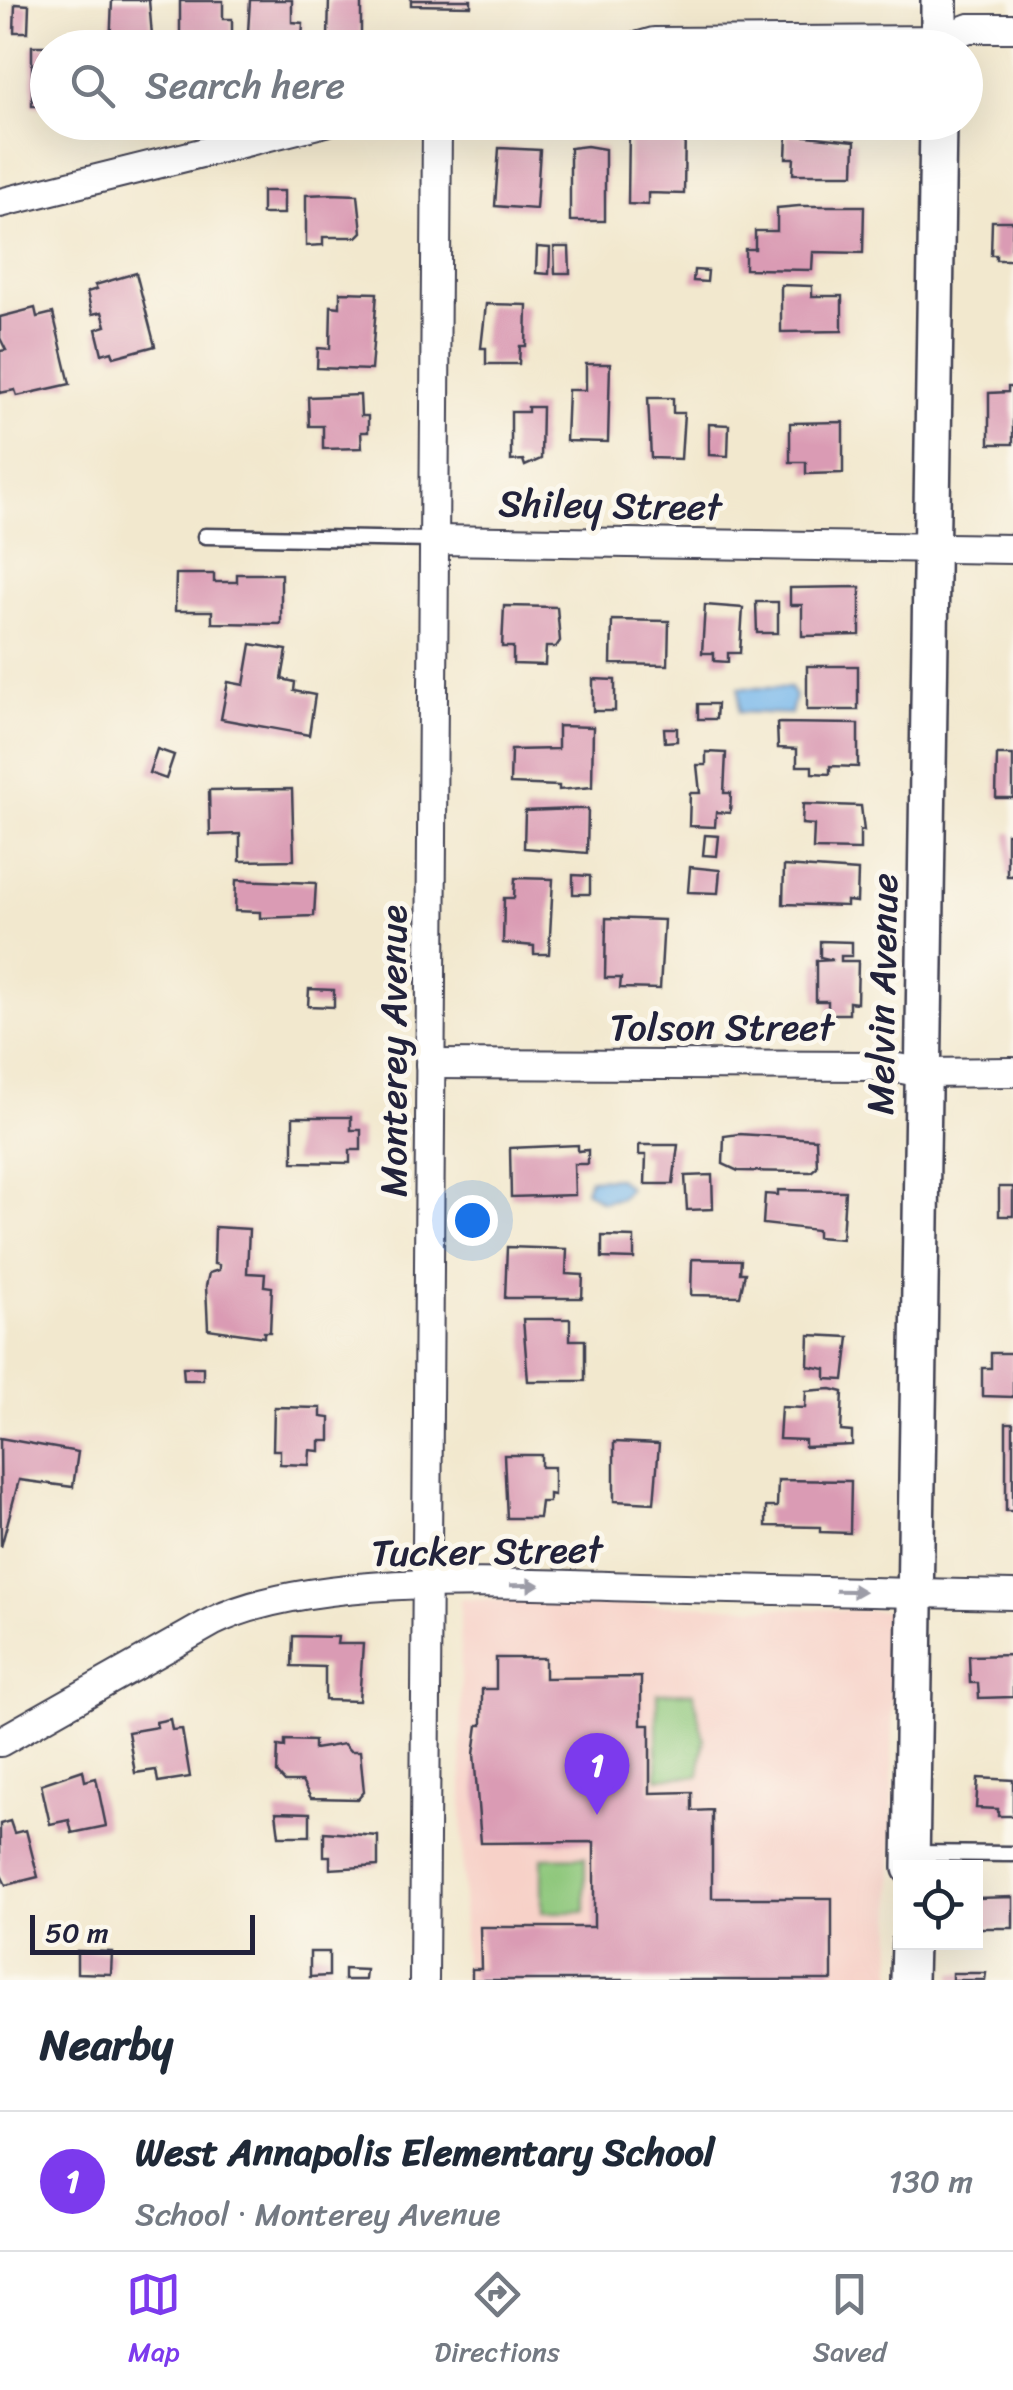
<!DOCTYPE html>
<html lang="en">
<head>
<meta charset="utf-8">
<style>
	:root { --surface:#fff; --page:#f6f6f7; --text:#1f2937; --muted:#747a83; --line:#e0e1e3; --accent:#7c3aed }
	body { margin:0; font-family:Sriracha,sans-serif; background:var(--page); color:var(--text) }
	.controls { position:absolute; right:30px; bottom:30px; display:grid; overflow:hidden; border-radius:0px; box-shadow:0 10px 40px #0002 }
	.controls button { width:90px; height:90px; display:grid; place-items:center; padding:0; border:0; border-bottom:2px solid var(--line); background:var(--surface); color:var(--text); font:50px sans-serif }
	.scale { position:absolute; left:30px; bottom:25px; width:225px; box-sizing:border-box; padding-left:10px; border:5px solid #22223b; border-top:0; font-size:28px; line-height:35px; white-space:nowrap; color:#22223b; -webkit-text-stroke:8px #fbf7ec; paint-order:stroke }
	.you { position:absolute; left:472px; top:1220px; width:35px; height:35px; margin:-25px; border:8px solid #fff; border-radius:50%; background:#1a73e8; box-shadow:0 0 0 15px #1a73e833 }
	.badge { display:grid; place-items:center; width:65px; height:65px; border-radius:50%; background:var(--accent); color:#fff; font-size:32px; font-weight:700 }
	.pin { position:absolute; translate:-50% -82px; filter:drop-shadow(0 2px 5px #0008) }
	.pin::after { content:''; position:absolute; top:52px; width:35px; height:30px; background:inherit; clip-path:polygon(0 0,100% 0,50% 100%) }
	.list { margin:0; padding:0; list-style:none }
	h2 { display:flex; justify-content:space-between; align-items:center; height:130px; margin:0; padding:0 40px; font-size:42px }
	h2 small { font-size:32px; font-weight:400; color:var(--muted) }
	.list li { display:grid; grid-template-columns:65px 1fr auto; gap:30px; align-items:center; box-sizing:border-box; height:140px; padding:0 40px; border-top:2px solid var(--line) }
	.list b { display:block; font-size:38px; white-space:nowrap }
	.list p { margin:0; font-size:32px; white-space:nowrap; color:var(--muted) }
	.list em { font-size:32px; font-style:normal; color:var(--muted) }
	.icon { flex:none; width:55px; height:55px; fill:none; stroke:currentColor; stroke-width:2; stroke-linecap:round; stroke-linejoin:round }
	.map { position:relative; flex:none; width:1013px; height:1980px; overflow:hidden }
	.search { position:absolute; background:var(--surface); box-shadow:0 10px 40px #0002; left:30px; right:30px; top:30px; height:110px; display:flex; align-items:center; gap:25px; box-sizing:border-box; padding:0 35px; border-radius:55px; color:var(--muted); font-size:38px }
	.sheet { height:270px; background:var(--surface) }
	nav { display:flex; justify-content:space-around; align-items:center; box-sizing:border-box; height:140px; border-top:2px solid var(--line); background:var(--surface); font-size:28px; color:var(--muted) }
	nav a { display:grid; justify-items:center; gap:5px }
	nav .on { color:var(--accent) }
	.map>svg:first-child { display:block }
	.built { fill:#f7d1c8 }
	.green { fill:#8ec77b; stroke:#58745b; stroke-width:2.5 }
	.water { fill:#77b7eb; stroke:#4c6c93; stroke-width:2.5 }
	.building { fill:#da9bb4 }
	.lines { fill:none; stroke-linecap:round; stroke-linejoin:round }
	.service-casing { stroke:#414051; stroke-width:19 }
	.minor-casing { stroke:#414051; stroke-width:32 }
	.tertiary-casing { stroke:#414051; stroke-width:40 }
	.service { stroke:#fff; stroke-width:14 }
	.minor { stroke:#fff; stroke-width:28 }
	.tertiary { stroke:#fff; stroke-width:35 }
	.oneway { fill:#9c9ca7 }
	.labels { text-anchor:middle; stroke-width:10; stroke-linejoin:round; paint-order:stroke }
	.street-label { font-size:38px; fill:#22223b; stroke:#fbf7ec }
</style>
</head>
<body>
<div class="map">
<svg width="1013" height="1980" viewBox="0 0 1013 1980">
	<rect width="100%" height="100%" fill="#fbf7ec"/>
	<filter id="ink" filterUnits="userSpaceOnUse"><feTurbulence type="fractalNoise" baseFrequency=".01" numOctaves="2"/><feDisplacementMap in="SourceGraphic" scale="20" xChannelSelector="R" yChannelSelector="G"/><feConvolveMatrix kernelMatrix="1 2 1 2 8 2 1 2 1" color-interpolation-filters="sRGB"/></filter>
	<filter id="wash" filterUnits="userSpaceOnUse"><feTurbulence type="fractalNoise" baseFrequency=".0048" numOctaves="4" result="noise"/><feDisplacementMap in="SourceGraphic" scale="40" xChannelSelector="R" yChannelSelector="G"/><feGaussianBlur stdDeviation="2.25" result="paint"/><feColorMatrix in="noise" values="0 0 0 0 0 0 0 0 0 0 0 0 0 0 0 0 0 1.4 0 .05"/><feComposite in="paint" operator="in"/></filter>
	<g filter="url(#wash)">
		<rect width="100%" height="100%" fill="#f2e8ce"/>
		<path class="built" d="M460,1599L892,1611L893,1980H464Z"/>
		<g class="green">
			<path d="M693,1692L704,1740L699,1776L657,1778V1693Z"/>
			<path d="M585,1857V1912H542V1858Z"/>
		</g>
		<g class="water">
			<path d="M739,688H790L795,696L791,714L739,712Z"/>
			<path d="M618,1178L629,1188L620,1198L602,1202L585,1190L589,1179Z"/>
		</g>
		<g id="blocks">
			<g class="building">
				<path d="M112,0H149L153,48H110Z"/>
				<path d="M250,0H292V22L303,23L302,40H292L293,45L284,48H247Z"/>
				<path d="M329,0H361V37H328Z"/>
				<path d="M411,0H471V6L411,5Z"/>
				<path d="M180,1H223V19H232V48H180Z"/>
				<path d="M15,4L29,5L28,32H14Z"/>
				<rect x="32" y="46" width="16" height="60"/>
				<path d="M629,126L685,127L684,194L648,193V205L628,204Z"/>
				<path d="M787,134L855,141L854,174H793L794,158H786Z"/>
				<path d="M587,146L605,149V221H570V148Z"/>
				<path d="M499,148L540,150L536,209L495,206Z"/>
				<rect x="262" y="191" width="22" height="23"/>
				<path d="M331,194L358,195L362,232L357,237H323V245L306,246V195Z"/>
				<path d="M799,206H864L863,253L813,252L812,270L745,269V249H755V231H777V208Z"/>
				<path d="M992,221H1013L1011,260H996V255H991Z"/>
				<path d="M537,247L550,248L549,274L536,273Z"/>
				<path d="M554,247H569L570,273H555Z"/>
				<path d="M694,270L708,271L707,282L693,281Z"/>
				<path d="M136,273L155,346L114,357L112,351L102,354L96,329L106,326L102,312L92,314L87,292L97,289L95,285Z"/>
				<path d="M781,285L812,286V296H842V331L781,332Z"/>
				<path d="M340,292L377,293L371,370L317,368L318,348L330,349L331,306L340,307Z"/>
				<path d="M486,304L527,305L526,346H520L519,364H486V348H481Z"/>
				<path d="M35,308L37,317L53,313L70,384L17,396L15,390L0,393V351L6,350L0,338V317Z"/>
				<path d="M586,364H610L608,442L566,441L568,390H586Z"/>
				<path d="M1008,387H1013V444H989V393L1008,392Z"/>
				<path d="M360,395L361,416H368V432H361L362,448L323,449V426H309L308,397Z"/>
				<path d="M648,398H673V413H684L681,459L651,458Z"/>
				<path d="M528,407H542L541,459L525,466L523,460L511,461V412H528Z"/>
				<path d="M843,422V473L806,474V462H790V423Z"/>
				<path d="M709,424L729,425L728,456L709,455Z"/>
				<path d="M176,574H214V582H237V574H281V624L212,623V611H175Z"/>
				<path d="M860,587V635L802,636V605H790V588Z"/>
				<path d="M756,602H778V633H757Z"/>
				<path d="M705,605L743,608L740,653H728V662L714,661V653H702Z"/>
				<path d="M504,606L557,607L560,641L556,647H546L545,665L513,664V647H502Z"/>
				<path d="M612,620L669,621L668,665L611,664Z"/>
				<path d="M251,644L287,650L282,679L295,682L294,691L315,695L309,735L221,719L228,682L244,685Z"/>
				<rect x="807" y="666" width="51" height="44"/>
				<path d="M593,679L615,680V711H593Z"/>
				<path d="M698,704H717L716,719H698Z"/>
				<path d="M777,723L858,724V767L830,766V774L812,773V766H797V749L778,748Z"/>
				<path d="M558,726L593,727L592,787L559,790V786L510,784L511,750L558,749Z"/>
				<path d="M664,728H677V741L665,742Z"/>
				<path d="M157,749L174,755L166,779L149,773Z"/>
				<path d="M706,752L726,753L724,793H731L730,813L716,812L715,827L689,826L690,793H700L697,765H706Z"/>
				<path d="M997,755H1013V798H996Z"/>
				<path d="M292,789L294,860L240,861V834L210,835L209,790Z"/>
				<path d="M803,804L861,806L864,831L860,830V850L813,849L814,825L802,824Z"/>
				<path d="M574,809H588L587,853L524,848L525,811Z"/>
				<rect x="1007" y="833" width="6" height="43"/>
				<path d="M705,835L719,836L717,856L703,855Z"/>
				<path d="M784,866L858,871L857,902L847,901V906L783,904Z"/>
				<path d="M690,867L720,870L718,893L688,892Z"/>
				<path d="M573,875L590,876V894H573Z"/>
				<path d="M515,878L553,879L549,954H534V946L503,943L504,898H514Z"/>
				<path d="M236,880L316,883L314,916L260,918V912L235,911Z"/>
				<path d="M606,918L664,920L660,989L620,988L621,978H605Z"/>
				<path d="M820,941L852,942V956H841V961H858L857,1003L849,1002V1014H828V1001H816V961L833,960L820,957Z"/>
				<path d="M309,989L334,990V1007L308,1006Z"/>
				<path d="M293,1117H351V1130H361V1150H350V1163L293,1162Z"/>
				<path d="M739,1134L816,1139L817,1167L811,1172L738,1171L723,1164L724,1136Z"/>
				<path d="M578,1145V1151L588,1150V1164H574L575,1195L511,1197L510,1148Z"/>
				<path d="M639,1145H678L673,1184H645L646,1155H639Z"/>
				<path d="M712,1175L713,1209L687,1210L685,1176Z"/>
				<rect x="999" y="1187" width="14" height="29"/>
				<path d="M778,1190L845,1191L842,1239L817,1237V1230L763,1224L765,1194L778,1195Z"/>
				<path d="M215,1227L249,1229L247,1273L265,1274L264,1286L272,1287L270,1332H264V1337L208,1329L206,1286L209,1273L219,1270V1265L214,1264Z"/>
				<path d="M602,1236L634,1237V1259L602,1258Z"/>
				<path d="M507,1247L567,1249L566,1274L583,1275L582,1298H505Z"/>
				<path d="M692,1259L741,1260L740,1273H745L740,1296L691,1295Z"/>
				<path d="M523,1319H570V1340H585V1381H528Z"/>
				<path d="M809,1335L849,1337L844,1380L826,1379V1369L808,1366Z"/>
				<path d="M991,1353H1013V1397L982,1396V1368H991Z"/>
				<path d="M183,1367H203V1380H184Z"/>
				<path d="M831,1389L843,1392L841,1431L852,1432V1445L805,1447V1440L779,1439L781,1407L805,1408L806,1391Z"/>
				<path d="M274,1407L321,1408V1417L330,1418V1441H320V1451L310,1450L309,1465L280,1464V1450H273Z"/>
				<rect x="1006" y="1423" width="7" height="88"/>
				<path d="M0,1438L78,1452L73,1487L19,1480L1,1547Z"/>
				<path d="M614,1442L659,1444L654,1503L614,1501Z"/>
				<path d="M504,1455H541V1467H554V1495L549,1494V1502H541L539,1518H507Z"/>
				<path d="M778,1480L851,1481L850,1533L820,1532V1527L766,1526V1507H777Z"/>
				<path d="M293,1636L338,1637L337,1644H363L359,1701L325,1700V1667L292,1666Z"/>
				<path d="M1013,1655V1697L979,1698L978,1683H970L969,1656Z"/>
				<path d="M496,1658H545V1678L641,1677V1725H650V1793L692,1792V1811L712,1810V1898H832V1980H472V1969H481L480,1927H594V1842L481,1843L474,1754L478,1725H482V1689H496Z"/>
				<path d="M170,1719L172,1730L182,1729L190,1777L158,1782L156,1770L135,1773L128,1732L157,1727L156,1722Z"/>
				<path d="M285,1740L314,1741V1749L344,1744L350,1751H360L364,1792L358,1799L311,1798L302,1782H285L277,1773L278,1746L285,1747Z"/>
				<path d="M83,1770L85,1781L96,1778L106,1826L72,1833L69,1820L50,1824L41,1784Z"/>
				<path d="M978,1778L1013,1780V1816H998V1809L976,1808Z"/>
				<path d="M276,1812L310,1813V1836H279Z"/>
				<path d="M10,1821L14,1833L26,1830L38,1877L6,1885L0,1873V1824Z"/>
				<path d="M324,1832L378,1836V1866L330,1869V1856H324Z"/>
				<path d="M1013,1897V1928H977L976,1898Z"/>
				<path d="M77,1951L112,1952L111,1974L77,1973Z"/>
				<path d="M310,1952H329V1976L310,1977Z"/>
				<path d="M344,1969L366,1970L365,1980H344Z"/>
				<path d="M952,1973H986L985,1980H952Z"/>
			</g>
		</g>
	</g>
	<g filter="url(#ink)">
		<use href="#blocks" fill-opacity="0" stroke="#414051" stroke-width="2.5"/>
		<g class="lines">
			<defs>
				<g id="service">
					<path d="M205,536L434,540"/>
					<path d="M912,1853L1013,1854"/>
				</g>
				<g id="minor">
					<path d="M633,48L654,42L939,40L969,28H1013"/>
					<path d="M0,203L326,122"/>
					<path d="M434,540L1013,549"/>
					<path d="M430,1064L887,1066L923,1073L1013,1072"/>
					<path d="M0,1742L212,1622C314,1571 524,1584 640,1587C765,1589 889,1592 1013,1595"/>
					<path d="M424,1980L437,122"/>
				</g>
				<g id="tertiary">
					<path d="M939,48V0"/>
					<path d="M911,1868L938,122"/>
					<path d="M909,1980L910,1942"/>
				</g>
			</defs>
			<use href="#service" class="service-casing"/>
			<use href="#minor" class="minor-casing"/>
			<use href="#tertiary" class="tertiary-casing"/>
			<use href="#service" class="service"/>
			<use href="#minor" class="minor"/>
			<use href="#tertiary" class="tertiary"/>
		</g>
		<defs><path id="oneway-solid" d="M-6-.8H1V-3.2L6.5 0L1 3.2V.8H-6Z" transform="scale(2.5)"/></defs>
		<g class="oneway">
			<use href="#oneway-solid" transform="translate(525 1585) rotate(-1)"/>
			<use href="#oneway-solid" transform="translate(850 1591) rotate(1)"/>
		</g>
	</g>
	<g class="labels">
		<g class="street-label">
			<text transform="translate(610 505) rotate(1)" y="13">Shiley Street</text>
			<text transform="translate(882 994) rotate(-89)" y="13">Melvin Avenue</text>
			<text x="722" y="1040">Tolson Street</text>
			<text transform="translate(393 1051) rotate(-90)" y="13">Monterey Avenue</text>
			<text transform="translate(487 1551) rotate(-1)" y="13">Tucker Street</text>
		</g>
	</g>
</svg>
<div class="controls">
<button><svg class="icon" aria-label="locate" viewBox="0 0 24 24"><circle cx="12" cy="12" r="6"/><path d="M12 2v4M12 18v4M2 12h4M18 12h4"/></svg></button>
</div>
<div class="scale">50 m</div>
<div class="you"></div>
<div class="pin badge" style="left:597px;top:1815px">1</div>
<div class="search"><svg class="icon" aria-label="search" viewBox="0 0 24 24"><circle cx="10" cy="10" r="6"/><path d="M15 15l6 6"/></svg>Search here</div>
</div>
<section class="sheet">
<h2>Nearby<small></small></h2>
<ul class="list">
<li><span class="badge">1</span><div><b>West Annapolis Elementary School</b><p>School · Monterey Avenue</p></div><em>130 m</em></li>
</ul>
</section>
<nav>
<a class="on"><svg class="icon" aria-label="map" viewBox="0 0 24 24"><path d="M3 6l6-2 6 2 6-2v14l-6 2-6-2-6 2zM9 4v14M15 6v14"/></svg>Map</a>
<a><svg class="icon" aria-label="directions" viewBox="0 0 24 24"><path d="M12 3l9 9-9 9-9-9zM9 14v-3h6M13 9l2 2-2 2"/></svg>Directions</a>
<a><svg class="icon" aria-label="saved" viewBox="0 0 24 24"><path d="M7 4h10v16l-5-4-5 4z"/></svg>Saved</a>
</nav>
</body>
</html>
